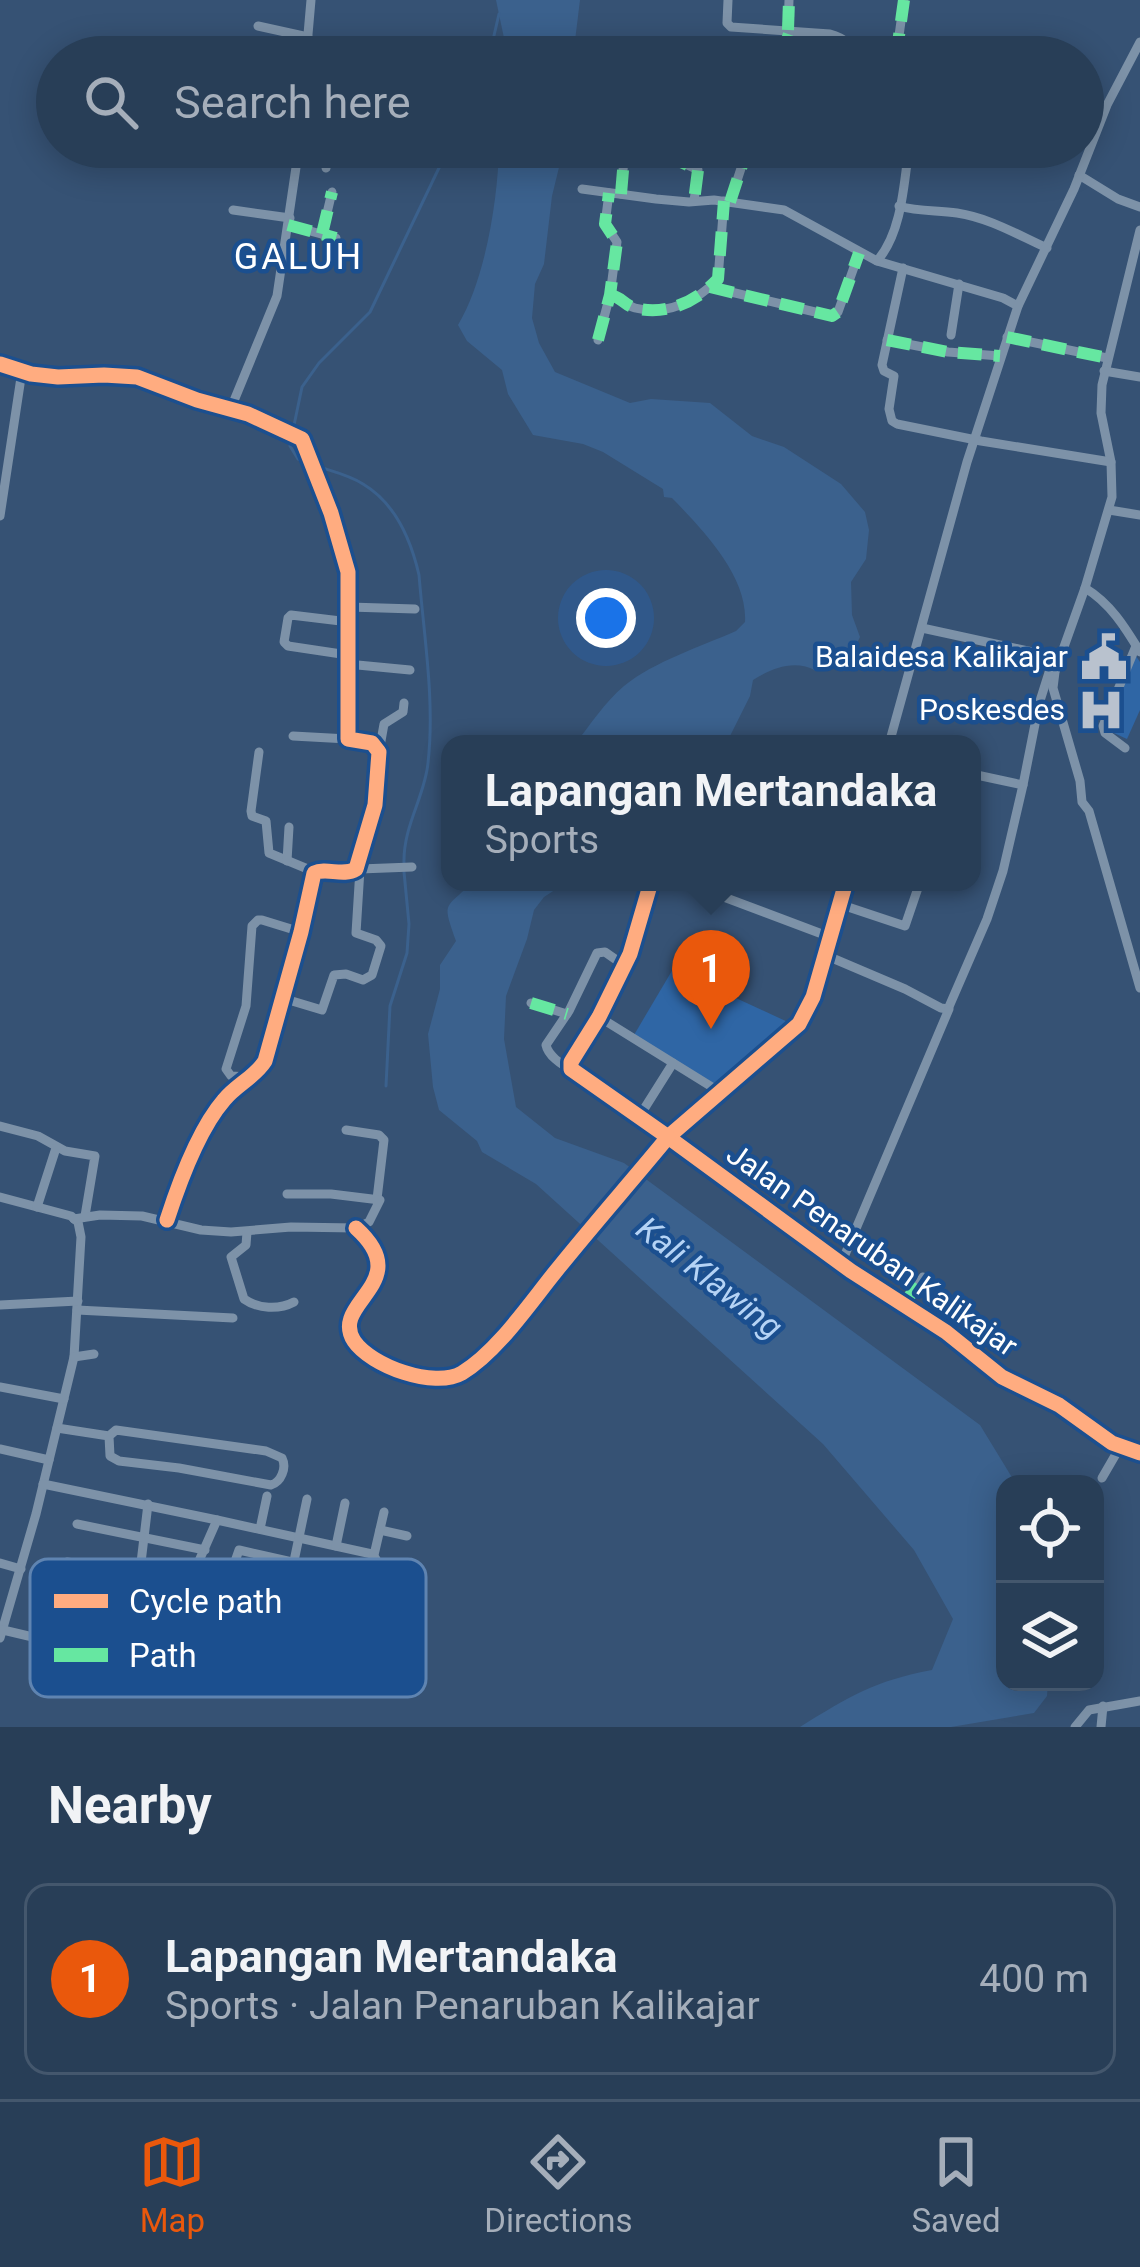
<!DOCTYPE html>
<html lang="en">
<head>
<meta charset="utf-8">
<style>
	:root { --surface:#283e57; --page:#344961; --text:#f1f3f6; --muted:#a5aeba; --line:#44576d; --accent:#ea580c }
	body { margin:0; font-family:Roboto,sans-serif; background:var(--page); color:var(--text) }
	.controls { position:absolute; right:36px; bottom:36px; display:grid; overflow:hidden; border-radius:24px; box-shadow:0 6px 30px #0003 }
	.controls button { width:108px; height:108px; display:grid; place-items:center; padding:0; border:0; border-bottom:3px solid var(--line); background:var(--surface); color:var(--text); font:60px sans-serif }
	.you { position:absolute; left:606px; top:618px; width:42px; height:42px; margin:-30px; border:9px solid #fff; border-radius:50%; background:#1a73e8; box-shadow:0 0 0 18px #1a73e833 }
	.badge { display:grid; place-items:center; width:78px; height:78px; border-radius:50%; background:var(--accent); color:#fff; font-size:39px; font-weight:700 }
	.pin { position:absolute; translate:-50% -99px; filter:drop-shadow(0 3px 6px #0008) }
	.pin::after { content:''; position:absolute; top:63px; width:42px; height:36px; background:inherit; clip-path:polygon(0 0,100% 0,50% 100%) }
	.popup { position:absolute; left:441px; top:735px; width:540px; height:156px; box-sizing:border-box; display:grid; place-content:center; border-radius:24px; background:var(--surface); filter:drop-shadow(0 3px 9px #0005); font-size:39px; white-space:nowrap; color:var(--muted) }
	.popup b { font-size:45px; color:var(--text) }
	.popup::after { content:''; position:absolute; left:50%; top:100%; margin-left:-24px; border:24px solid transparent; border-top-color:var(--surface) }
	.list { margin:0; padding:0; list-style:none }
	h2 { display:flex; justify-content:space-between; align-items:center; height:156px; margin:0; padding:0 48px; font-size:51px }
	h2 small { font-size:39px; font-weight:400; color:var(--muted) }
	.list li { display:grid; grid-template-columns:78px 1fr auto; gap:36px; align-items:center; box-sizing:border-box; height:192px; margin:0 24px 24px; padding:0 24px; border:3px solid var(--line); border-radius:24px }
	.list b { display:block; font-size:45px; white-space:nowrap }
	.list p { margin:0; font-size:39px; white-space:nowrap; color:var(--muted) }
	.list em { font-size:39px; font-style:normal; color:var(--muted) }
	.icon { flex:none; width:66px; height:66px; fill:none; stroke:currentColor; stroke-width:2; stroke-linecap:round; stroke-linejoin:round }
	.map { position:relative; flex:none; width:1140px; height:1727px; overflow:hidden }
	.search { position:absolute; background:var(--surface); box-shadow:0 6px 30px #0003; left:36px; right:36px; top:36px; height:132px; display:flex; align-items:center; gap:30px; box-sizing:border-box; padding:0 42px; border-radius:66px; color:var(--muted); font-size:45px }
	.sheet { height:372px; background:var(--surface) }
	nav { display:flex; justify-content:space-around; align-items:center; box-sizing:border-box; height:168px; border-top:3px solid var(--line); background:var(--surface); font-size:33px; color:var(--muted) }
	nav a { display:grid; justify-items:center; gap:6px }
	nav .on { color:var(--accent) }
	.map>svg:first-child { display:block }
	.green { fill:#2f66a5 }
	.water { fill:#3b618d }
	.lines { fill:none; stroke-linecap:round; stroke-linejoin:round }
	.stream { stroke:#3b618d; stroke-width:3 }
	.minor { stroke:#7d92a8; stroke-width:9 }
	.quiet { stroke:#66e7a1; stroke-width:12; stroke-dasharray:24 12; stroke-linecap:butt }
	.cycleway-casing { stroke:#1b4f8f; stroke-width:22 }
	.cycleway { stroke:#ffac80; stroke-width:15 }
	.labels { text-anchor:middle; stroke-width:9; stroke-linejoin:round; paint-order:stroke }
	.poi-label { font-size:30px; fill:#fff; stroke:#1b4f8f; text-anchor:end }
	.street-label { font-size:30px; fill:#fff; stroke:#1b4f8f }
	.water-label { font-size:33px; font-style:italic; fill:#b5d3f5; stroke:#1b4f8f }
	.quarter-label { font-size:36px; letter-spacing:3px; fill:#fff; stroke:#1b4f8f }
	.key { fill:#1b4f8f; stroke:#5f84b1; stroke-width:3 }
	.key-label { font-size:33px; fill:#fff }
</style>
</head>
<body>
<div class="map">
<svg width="1140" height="1727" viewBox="0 0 1140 1727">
	<rect width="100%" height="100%" fill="#365274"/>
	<g class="green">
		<path d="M1136,656L1140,662V710L1127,739L1105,729Z"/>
		<path d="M673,969L790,1023L716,1085L634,1035Z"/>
	</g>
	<g class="water">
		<path d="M496,0H580L573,57H508Z"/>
		<path d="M499,147H564L552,196L544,264L535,284L532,318L539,343L555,372L630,403L651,399L710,403L752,436L784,447L841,484L865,512L869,530L866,559L851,582L852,615L860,637C852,655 839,653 830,669L816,671C795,659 772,668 753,680L750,696L726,744H575C591,724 604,703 624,686C655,661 700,647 736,631L745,622C748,576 702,529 672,498L664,497L663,489L603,452L583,444L533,435L508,394L502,370L467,341L458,325C485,280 498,200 499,147Z"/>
		<path d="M473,882H567L544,897L534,910L527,939L506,996L504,1039L516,1107L555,1138L624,1163L980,1425L1016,1484H1005V1682H1048L1047,1696L1034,1713L951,1727H800C850,1696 874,1681 932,1670L953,1619L914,1550L823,1444L536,1184L482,1152L477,1141L439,1110L433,1087L428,1034L440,989V965L456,941C442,901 444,910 473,882Z"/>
	</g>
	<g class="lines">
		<g class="stream">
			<path d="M489,57L499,14"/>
			<path d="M293,430L302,387L319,363L370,312L449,147"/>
			<path d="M291,439L290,446L298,459L307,462"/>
			<path d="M316,466C331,471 349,475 363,484C395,503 411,540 419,575C424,637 435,701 428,763C425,796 403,826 404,863"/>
			<path d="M386,1086L390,1006L407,953L409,924L404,872"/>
		</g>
		<g class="minor">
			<path d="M728,0L727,23L731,27L830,34C844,38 849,42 853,57"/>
			<path d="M258,26L308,37"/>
			<path d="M788,30L789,0"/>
			<path d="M897,52L946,57"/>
			<path d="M306,57L311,0"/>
			<path d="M781,57L790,31"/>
			<path d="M896,57L904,0"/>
			<path d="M681,147L678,157L679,161L698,170L694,201"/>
			<path d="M326,168L329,147"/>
			<path d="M1079,175L1118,199L1140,207"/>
			<path d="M582,189L656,199L689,202L714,200L784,210L877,261L1003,298L1018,306"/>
			<path d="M621,194L625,147"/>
			<path d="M730,202L748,147"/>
			<path d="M899,206C919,212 937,210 957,213C990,218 1018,235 1047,248"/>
			<path d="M233,210L290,218"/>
			<path d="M288,225L336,238"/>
			<path d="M1140,230L1102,385L1101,413L1111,462L1112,497L1085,588C1110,603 1125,627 1140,652"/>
			<path d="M322,234L332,192"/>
			<path d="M877,261C902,233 904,183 909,147"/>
			<path d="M903,268L882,365L884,371L894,376L889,409L892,421L897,424L981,441L1111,462"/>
			<path d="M710,287L832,316L838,312L859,253"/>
			<path d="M610,295C622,297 624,305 635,308C667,316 697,301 718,279L724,201"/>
			<path d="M951,335L959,284"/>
			<path d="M1007,337L1107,358"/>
			<path d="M598,340L610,295L617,242L605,224L609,193"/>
			<path d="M887,340L948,352L1000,356"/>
			<path d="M0,364L31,374L58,377L104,375L137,377L197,400L248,414L302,439L331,513L348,572V739L372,743L379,752L375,805L356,869C343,877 327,867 314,873L301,932L265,1061C255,1077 236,1085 224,1100C198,1130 179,1183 167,1220"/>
			<path d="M1104,371L1140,377"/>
			<path d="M231,408L277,296L299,147"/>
			<path d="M1109,510L1140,515"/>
			<path d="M0,516L22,371"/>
			<path d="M1085,588L1055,672L1053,688L1080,781L1082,802L1089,811L1140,988"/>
			<path d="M349,607L415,609"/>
			<path d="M922,628L1060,658"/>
			<path d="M348,655L288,646L284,642L288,618L291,615L349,622"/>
			<path d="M347,664L410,670"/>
			<path d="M293,736L348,739"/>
			<path d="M828,744L830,740L842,744"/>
			<path d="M889,744L967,462L1018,306L1074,189L1107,105L1140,42"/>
			<path d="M1125,748L1105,733L1103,726L1136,646"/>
			<path d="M259,752L251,811L252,816L266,821L269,853L315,872"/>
			<path d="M379,752L384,724L403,712L404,703"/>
			<path d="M972,774L1023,785L1039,704L1051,666"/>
			<path d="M287,861L289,827"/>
			<path d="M359,865L360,869L412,867"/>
			<path d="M693,882L721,896L830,937"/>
			<path d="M846,882L813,997L799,1024L668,1137L851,1271L946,1332L1002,1377L1059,1405L1112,1443L1140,1453"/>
			<path d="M839,904L905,926L920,882"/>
			<path d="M825,955L905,989L941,1008L948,1009L987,919L1003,871L1023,785"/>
			<path d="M282,998L322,1010L334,975L346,974L363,980L372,975L381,946L376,940L356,933L360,869"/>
			<path d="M531,1003L567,1014"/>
			<path d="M599,1017L720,1092"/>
			<path d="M571,1069C561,1065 548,1055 546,1045L569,1011L597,953L605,952L625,966"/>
			<path d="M249,1077L231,1076L226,1069L246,1006L252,926L258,920H262L301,932"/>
			<path d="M639,1117L673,1063"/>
			<path d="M0,1126L38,1136L65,1151L95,1156L85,1216"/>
			<path d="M346,1130L379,1135L384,1140L377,1199"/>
			<path d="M0,1197L71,1216L78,1222L81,1237L74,1357L36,1514L0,1638"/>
			<path d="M37,1207L56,1148"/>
			<path d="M74,1219L100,1215L142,1216L201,1230L231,1232L291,1227L356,1228L369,1222L380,1200L331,1194H287"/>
			<path d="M356,1228C417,1283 329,1302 354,1341C371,1366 434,1389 462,1373C497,1352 530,1303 556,1271C592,1226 631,1182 668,1137L571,1069V1062L599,1017L630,954L651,882"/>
			<path d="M247,1232L246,1245L231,1257L244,1299C258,1309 279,1310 294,1302"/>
			<path d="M841,1264L949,1009"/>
			<path d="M904,1304L923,1277"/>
			<path d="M0,1305L78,1301"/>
			<path d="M77,1310L233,1318"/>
			<path d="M74,1357L94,1354"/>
			<path d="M0,1387L64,1399"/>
			<path d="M57,1428L109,1436L116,1430L266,1451L282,1458C287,1468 281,1482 271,1485L179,1468L119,1461L110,1456L109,1436"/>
			<path d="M0,1449L49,1460"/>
			<path d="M1102,1478L1120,1447"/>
			<path d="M43,1484L217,1520L191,1579L67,1562"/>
			<path d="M148,1504L137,1596L139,1601L181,1608L214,1620L306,1640"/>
			<path d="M217,1520L372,1554L376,1559L364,1576L359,1577L239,1550L203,1653L209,1657L268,1670C309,1646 320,1614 341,1573"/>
			<path d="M77,1524L205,1550"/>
			<path d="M260,1529L267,1496"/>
			<path d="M380,1530L407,1536"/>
			<path d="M336,1546L345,1503"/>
			<path d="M374,1555L384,1512"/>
			<path d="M294,1561L307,1499"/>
			<path d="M0,1563L21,1569"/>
			<path d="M226,1586L324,1606"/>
			<path d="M3,1630L58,1643"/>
			<path d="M162,1662L191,1579"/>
			<path d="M1075,1727L1089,1710L1140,1701"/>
			<path d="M1101,1727L1103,1706"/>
		</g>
		<g class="quiet">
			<path d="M788,30L789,0"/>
			<path d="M781,57L790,31"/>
			<path d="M896,57L904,0"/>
			<path d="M681,147L678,157L679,161L698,170L694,201"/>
			<path d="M621,194L625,147"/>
			<path d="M730,202L748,147"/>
			<path d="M288,225L336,238"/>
			<path d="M322,234L332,192"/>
			<path d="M710,287L832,316L838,312L859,253"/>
			<path d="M610,295C622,297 624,305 635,308C667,316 697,301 718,279L724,201"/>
			<path d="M1007,337L1107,358"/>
			<path d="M598,340L610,295L617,242L605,224L609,193"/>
			<path d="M887,340L948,352L1000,356"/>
			<path d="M531,1003L567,1014"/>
			<path d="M904,1304L923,1277"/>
		</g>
		<defs>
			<g id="cycleway">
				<path d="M0,364L31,374L58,377L104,375L137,377L197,400L248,414L302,439L331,513L348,572V739L372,743L379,752L375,805L356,869C343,877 327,867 314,873L301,932L265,1061C255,1077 236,1085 224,1100C198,1130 179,1183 167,1220"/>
				<path d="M846,882L813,997L799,1024L668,1137L851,1271L946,1332L1002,1377L1059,1405L1112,1443L1140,1453"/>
				<path d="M356,1228C417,1283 329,1302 354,1341C371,1366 434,1389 462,1373C497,1352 530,1303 556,1271C592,1226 631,1182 668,1137L571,1069V1062L599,1017L630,954L651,882"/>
			</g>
		</defs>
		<use href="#cycleway" class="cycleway-casing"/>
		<use href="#cycleway" class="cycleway"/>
	</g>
	<defs>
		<symbol id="civic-bare" viewBox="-9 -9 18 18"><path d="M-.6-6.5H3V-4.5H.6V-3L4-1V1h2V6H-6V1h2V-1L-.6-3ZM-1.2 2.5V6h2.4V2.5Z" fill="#b9c2ce" stroke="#1b4f8f" stroke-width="2.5" paint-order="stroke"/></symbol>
		<symbol id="hospital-bare" viewBox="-9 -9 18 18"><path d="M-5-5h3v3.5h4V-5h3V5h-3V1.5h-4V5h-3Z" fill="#b9c2ce" stroke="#1b4f8f" stroke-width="2.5" paint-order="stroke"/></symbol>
	</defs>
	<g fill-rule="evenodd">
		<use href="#civic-bare" x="1071" y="624" width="66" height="66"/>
		<use href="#hospital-bare" x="1068" y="677" width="66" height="66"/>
	</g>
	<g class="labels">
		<g class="poi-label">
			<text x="1068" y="667">Balaidesa Kalikajar</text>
			<text x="1065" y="720">Poskesdes</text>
		</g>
		<g class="street-label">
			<text transform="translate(872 1250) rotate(35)" y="10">Jalan Penaruban Kalikajar</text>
		</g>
		<g class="water-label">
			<text transform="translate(710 1277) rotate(38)" y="12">Kali Klawing</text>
		</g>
		<g class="quarter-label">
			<text x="299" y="269">GALUH</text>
		</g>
	</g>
	<rect x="30" y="1559" width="396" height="138" rx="18" class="key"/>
	<rect x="54" y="1594" width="54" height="14" fill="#ffac80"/>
	<rect x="54" y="1648" width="54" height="14" fill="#66e7a1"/>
	<g class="key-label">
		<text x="129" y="1613">Cycle path</text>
		<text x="129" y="1667">Path</text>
	</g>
</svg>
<div class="controls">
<button><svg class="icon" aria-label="locate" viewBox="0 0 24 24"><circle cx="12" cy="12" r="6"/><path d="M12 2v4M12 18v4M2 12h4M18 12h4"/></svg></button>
<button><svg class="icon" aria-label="layers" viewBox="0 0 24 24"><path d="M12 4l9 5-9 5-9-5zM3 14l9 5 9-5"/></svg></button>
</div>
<div class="you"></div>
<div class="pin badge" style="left:711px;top:1029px">1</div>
<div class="popup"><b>Lapangan Mertandaka</b>Sports</div>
<div class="search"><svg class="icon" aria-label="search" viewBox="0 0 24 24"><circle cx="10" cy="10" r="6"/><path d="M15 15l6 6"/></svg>Search here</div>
</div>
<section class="sheet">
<h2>Nearby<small></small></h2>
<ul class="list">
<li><span class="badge">1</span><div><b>Lapangan Mertandaka</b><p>Sports · Jalan Penaruban Kalikajar</p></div><em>400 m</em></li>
</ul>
</section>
<nav>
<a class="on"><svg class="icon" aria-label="map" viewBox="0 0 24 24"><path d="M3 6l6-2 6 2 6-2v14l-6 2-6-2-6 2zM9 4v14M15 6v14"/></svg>Map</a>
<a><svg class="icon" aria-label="directions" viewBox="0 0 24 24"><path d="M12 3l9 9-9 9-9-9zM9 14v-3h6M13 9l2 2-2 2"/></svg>Directions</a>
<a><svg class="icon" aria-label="saved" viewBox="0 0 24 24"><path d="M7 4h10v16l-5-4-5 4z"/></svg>Saved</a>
</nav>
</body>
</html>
